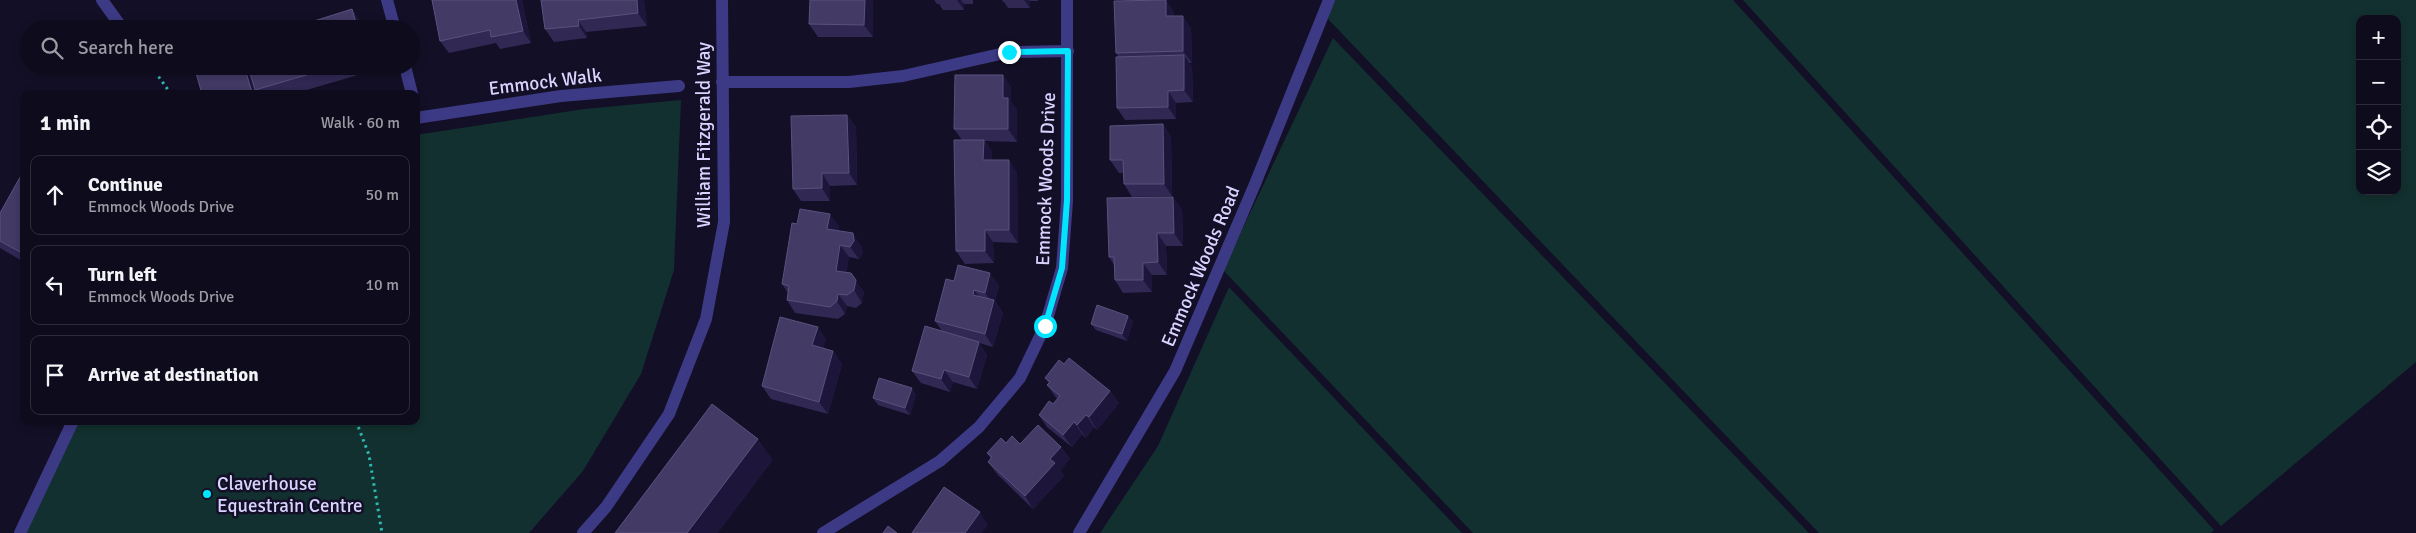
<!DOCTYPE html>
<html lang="en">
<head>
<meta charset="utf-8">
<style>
	:root { --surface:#0e0b1c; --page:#171425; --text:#f1f3f6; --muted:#9b9ba3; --line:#2e2b3b }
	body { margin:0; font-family:Signika,sans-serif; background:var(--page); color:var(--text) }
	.controls { position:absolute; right:15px; top:15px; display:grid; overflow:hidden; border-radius:10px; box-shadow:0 2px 8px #0003 }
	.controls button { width:45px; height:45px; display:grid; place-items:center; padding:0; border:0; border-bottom:1px solid var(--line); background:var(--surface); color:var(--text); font:25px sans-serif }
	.stop { position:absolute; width:15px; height:15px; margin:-11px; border:4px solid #00e5ff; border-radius:50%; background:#fff }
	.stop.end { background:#00e5ff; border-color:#fff; box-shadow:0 1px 5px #0008 }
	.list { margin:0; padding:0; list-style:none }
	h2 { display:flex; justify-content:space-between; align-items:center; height:65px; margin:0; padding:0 20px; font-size:21px }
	h2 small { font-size:16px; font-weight:400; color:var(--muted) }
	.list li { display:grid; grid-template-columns:32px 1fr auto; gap:15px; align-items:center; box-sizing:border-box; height:80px; margin:0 10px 10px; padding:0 10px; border:1px solid var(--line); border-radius:10px }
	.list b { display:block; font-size:19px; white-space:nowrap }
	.list p { margin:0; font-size:16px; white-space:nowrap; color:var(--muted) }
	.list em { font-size:16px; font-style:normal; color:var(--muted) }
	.icon { flex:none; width:28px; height:28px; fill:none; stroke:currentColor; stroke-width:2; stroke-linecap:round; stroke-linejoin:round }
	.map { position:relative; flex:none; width:2416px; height:533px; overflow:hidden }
	.search { position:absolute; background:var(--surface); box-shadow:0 2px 8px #0003; left:20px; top:20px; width:400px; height:55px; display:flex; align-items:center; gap:12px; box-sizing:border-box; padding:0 18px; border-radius:28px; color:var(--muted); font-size:19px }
	.panel { position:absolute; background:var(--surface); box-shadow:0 2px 8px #0003; left:20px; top:90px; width:400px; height:335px; border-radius:10px }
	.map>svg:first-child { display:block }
	.green { fill:#12302f; fill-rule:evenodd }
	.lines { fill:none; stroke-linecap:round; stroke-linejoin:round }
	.path { stroke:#2fb8b0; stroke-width:3; stroke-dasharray:2.5 4; stroke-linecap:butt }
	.service { stroke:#3d3a85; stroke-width:12 }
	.minor { stroke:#3d3a85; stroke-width:12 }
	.wall { fill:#312854 }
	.shaded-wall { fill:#1d163a }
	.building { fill:#433a66; stroke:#5a527e }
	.route { stroke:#00e5ff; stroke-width:6 }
	.poi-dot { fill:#00e5ff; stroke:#130f26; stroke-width:2 }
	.labels { text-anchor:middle; stroke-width:5; stroke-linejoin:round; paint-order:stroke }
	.street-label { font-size:19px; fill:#d9d4ff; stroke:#130f26 }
	.poi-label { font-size:19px; fill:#d9d4ff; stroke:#130f26; text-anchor:start }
</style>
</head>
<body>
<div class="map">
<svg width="2416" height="533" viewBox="0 0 2416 533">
	<rect width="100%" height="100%" fill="#130f26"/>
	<g class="green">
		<path d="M1335,0H1733L2214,530L2211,533H1819L1328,19Z"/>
		<path d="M1743,0H2416V362L2221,526ZM2360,19H2397V191H2360Z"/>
		<path d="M1333,38L1809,533H1473L1223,270Z"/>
		<path d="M681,100L674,270L641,374L583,471L529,533H20L73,421H416V135L584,109Z"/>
		<path d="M1229,287L1462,533H1100L1158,446Z"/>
	</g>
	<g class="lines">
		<g class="path">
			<path d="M151,66L171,94"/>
			<path d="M356,421L369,455L382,533"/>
		</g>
		<g class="service">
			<path d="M20,533L73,421"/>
			<path d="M1079,533L1175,371L1255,184L1329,0"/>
		</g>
		<g class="minor">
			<path d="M102,0L120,25"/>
			<path d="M387,0L395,29"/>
			<path d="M405,66L412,94"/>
			<path d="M722,82H849L903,76L1009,52L1068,51"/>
			<path d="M416,118L561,96L679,86"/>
			<path d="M583,533L606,507L669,414L706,319L724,222L722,0"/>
			<path d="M823,533L940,461L979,427L1020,378L1045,326L1062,268L1067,201V0"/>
		</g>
	</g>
	<g class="wall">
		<path d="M432,0H522L531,43L500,49L496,43L449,53L440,41Z"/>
		<path d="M541,0H644L647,26L586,32L587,38L554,42L545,29Z"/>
		<path d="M810,0H873V37H818L809,24Z"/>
		<path d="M934,0H973V4H964V10H943L939,4H937Z"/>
		<path d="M1002,0H1038V1H1030V8H1008L1004,2H1003Z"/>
		<path d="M1174,12V16L1191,28L1192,63H1189L1192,67L1193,102L1176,103V119L1125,120L1117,108L1118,56L1116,53Z"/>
		<path d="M194,66H374L375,70L293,94H258L257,92V94H202Z"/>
		<path d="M1003,75L1011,88V102L1017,110V142L985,141L992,152V160L1017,172L1018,243L993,242L994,263L965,264L956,251L962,140L954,129Z"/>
		<path d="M847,115L856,127L857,185L830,186V201H801L793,189Z"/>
		<path d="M1163,124L1171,137L1172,196L1132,197L1124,184L1123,173H1119L1110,160Z"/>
		<path d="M24,170V262L0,248V241Z"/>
		<path d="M1182,209L1183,246H1166L1167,275H1152V292L1123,293L1115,280L1114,265L1109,257Z"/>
		<path d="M797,224L839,226L838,231L861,246L863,253L859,259L849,257L846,273L864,292L862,303L856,308L847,306L845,314L838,319L795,313L787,300L788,293L782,284Z"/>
		<path d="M954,281L999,285L995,301L1003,313L993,347L979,343L987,355L977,389L953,382L950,392L921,383L912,371L942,331L935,321Z"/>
		<path d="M1128,316L1133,322L1127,341L1096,330L1091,324Z"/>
		<path d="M826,339L823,349L833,351L842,364L828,414L771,399L762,386Z"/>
		<path d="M1064,364L1110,391L1119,403L1097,430L1094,427L1086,438L1082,434L1072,447L1047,427L1039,415L1053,404L1057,399L1047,385L1049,383L1045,378Z"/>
		<path d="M916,394L910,415L878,405L873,398Z"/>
		<path d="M1006,443L1061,447L1070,459L1060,470L1064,476L1033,509L997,474L988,462L991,459L987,453Z"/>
	</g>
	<g class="shaded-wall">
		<path d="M516,0H522L531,43L523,31Z"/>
		<path d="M637,0H644L647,26L638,13Z"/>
		<path d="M865,0H873V37L864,25Z"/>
		<path d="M957,0H961L964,4V10Z"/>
		<path d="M1024,0H1029L1030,1V8Z"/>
		<path d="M1166,0L1174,12L1175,29L1166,16Z"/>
		<path d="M352,9L361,22L363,29H358Z"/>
		<path d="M1183,16L1191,28L1192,63L1183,51Z"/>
		<path d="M578,20L586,32L587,38L579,26Z"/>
		<path d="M1184,55L1192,67L1193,102L1184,90Z"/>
		<path d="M244,66H249L255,90L257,94H253L252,92Z"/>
		<path d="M1003,75L1011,88V102L1017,110V142L1008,129L1003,98Z"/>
		<path d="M1168,91L1176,103V119L1168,107Z"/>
		<path d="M847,115L856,127L857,185L849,173Z"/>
		<path d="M1163,124L1171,137L1172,196L1164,184Z"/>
		<path d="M984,140L992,152V173L983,160Z"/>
		<path d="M1009,160L1017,172L1018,243L1009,230Z"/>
		<path d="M822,173L830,186V201L822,188Z"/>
		<path d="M1173,197L1182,209L1183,246L1174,233Z"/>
		<path d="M830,214L839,226L836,241L827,229Z"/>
		<path d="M985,230L993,242L994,263L985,251Z"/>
		<path d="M853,233L861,246L863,253L859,259L850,247Z"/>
		<path d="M1157,233L1166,246L1167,275L1158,262Z"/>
		<path d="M840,245L849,257L845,283L836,271Z"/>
		<path d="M1143,263L1152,275V292L1143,280Z"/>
		<path d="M990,273L999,285L995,301L1003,313L993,347L985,334L993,304L985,293Z"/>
		<path d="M856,280L864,292L862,303L854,290Z"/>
		<path d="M974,290L983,302L973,295Z"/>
		<path d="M838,294L847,306L845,314L837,301Z"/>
		<path d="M1128,316L1133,322L1127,341L1122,334Z"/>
		<path d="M818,327L826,339L821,358L812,345Z"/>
		<path d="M979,342L987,355L977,389L969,377Z"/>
		<path d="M833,351L842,364L828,414L819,402Z"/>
		<path d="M944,370L953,382L950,392L941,379Z"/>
		<path d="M912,388L916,394L910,415L905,408Z"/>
		<path d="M1110,391L1119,403L1097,430L1089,417Z"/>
		<path d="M1086,415L1094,427L1086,438L1077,425Z"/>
		<path d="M1074,422L1082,434L1072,447L1063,435Z"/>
		<path d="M758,439L773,460L718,533H687Z"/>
		<path d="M1061,447L1070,459L1060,470L1064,476L1033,509L1025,496L1050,459Z"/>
		<path d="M980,512L988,525L982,533H965Z"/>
	</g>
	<g class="building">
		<path d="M432,0H516L523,31L491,37L490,30L440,41Z"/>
		<path d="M541,0H637L638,13L578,20L579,26L545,29Z"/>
		<path d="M810,0H865L864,25L809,24Z"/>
		<path d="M1166,0V16H1183V51L1116,53L1114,1Z"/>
		<path d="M352,9L358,29H316L314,21Z"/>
		<path d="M286,25L287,29H274Z"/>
		<path d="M1184,55V90L1168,91V107L1117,108L1116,57Z"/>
		<path d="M194,66H244L252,92L247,94H202Z"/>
		<path d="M248,66H337L255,90Z"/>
		<path d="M955,75H1003V98H1008V129H954Z"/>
		<path d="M847,115L849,173H822V188L793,189L791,116Z"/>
		<path d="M1163,124L1164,184H1124L1123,160H1110V126Z"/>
		<path d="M954,140H984L983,160H1009V230H985V251H956Z"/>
		<path d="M24,170V254L0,241V213Z"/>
		<path d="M1173,197L1174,233H1157L1158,262L1143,263V280H1115L1114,257H1109L1107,198Z"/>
		<path d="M800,209L830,214L827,229L853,233L854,241L850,247L840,245L836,271L851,273L856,280L854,290L847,295L838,294L837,301L830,307L787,300L789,286L782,284L792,223L797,224Z"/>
		<path d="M958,265L990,273L985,293L974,290L973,295L994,300L985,334L935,321L946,279L954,281Z"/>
		<path d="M1097,305L1128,316L1122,334L1091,324Z"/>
		<path d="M780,317L818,327L812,345L833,351L819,402L762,386Z"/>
		<path d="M925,326L979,342L969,377L944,370L941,379L912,371Z"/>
		<path d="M1069,358L1110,391L1089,417L1086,415L1077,425L1074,422L1063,435L1039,415L1049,401L1053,404L1060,396L1047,385L1050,382L1045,378L1059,360L1064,364Z"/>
		<path d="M879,378L912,388L905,408L873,398Z"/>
		<path d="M712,404L758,439L687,533H615Z"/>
		<path d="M1038,425L1061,447L1050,459L1055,463L1025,496L988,462L992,457L987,453L1001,438L1006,443L1012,436L1020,444Z"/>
		<path d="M944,487L980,512L965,533H912Z"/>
		<path d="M888,526L897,533H883Z"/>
	</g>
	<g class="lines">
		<path class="route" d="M1009,52L1068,51L1067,200L1062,268L1045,326"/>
	</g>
	<circle class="poi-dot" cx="207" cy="494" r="5"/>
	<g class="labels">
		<g class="street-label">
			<text transform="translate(545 81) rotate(-7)" y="7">Emmock Walk</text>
			<text transform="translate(703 135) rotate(-90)" y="7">William Fitzgerald Way</text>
			<text transform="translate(1045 179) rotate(-88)" y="7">Emmock Woods Drive</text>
			<text transform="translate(1200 266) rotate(-67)" y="7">Emmock Woods Road</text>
		</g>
		<g class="poi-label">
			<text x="217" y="490">Claverhouse<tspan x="217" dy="22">Equestrain Centre</tspan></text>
		</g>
	</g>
</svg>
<div class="controls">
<button>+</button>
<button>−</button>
<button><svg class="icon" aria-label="locate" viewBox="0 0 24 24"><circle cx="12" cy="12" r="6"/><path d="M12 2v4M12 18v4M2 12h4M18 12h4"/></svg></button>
<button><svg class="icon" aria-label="layers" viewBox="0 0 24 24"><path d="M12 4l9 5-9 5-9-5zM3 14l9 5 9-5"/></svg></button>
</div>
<div class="stop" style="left:1045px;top:326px"></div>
<div class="stop end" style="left:1009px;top:52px"></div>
<div class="search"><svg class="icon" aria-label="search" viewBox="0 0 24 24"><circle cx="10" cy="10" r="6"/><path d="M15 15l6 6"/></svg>Search here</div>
<section class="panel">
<h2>1 min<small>Walk · 60 m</small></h2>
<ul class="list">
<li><svg class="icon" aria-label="ahead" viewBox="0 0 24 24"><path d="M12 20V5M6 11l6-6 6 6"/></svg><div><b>Continue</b><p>Emmock Woods Drive</p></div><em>50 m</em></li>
<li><svg class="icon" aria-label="left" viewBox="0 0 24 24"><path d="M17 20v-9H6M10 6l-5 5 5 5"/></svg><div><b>Turn left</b><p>Emmock Woods Drive</p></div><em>10 m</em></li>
<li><svg class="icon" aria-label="arrive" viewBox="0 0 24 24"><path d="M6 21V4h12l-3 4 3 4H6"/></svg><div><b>Arrive at destination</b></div></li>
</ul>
</section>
</div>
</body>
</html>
